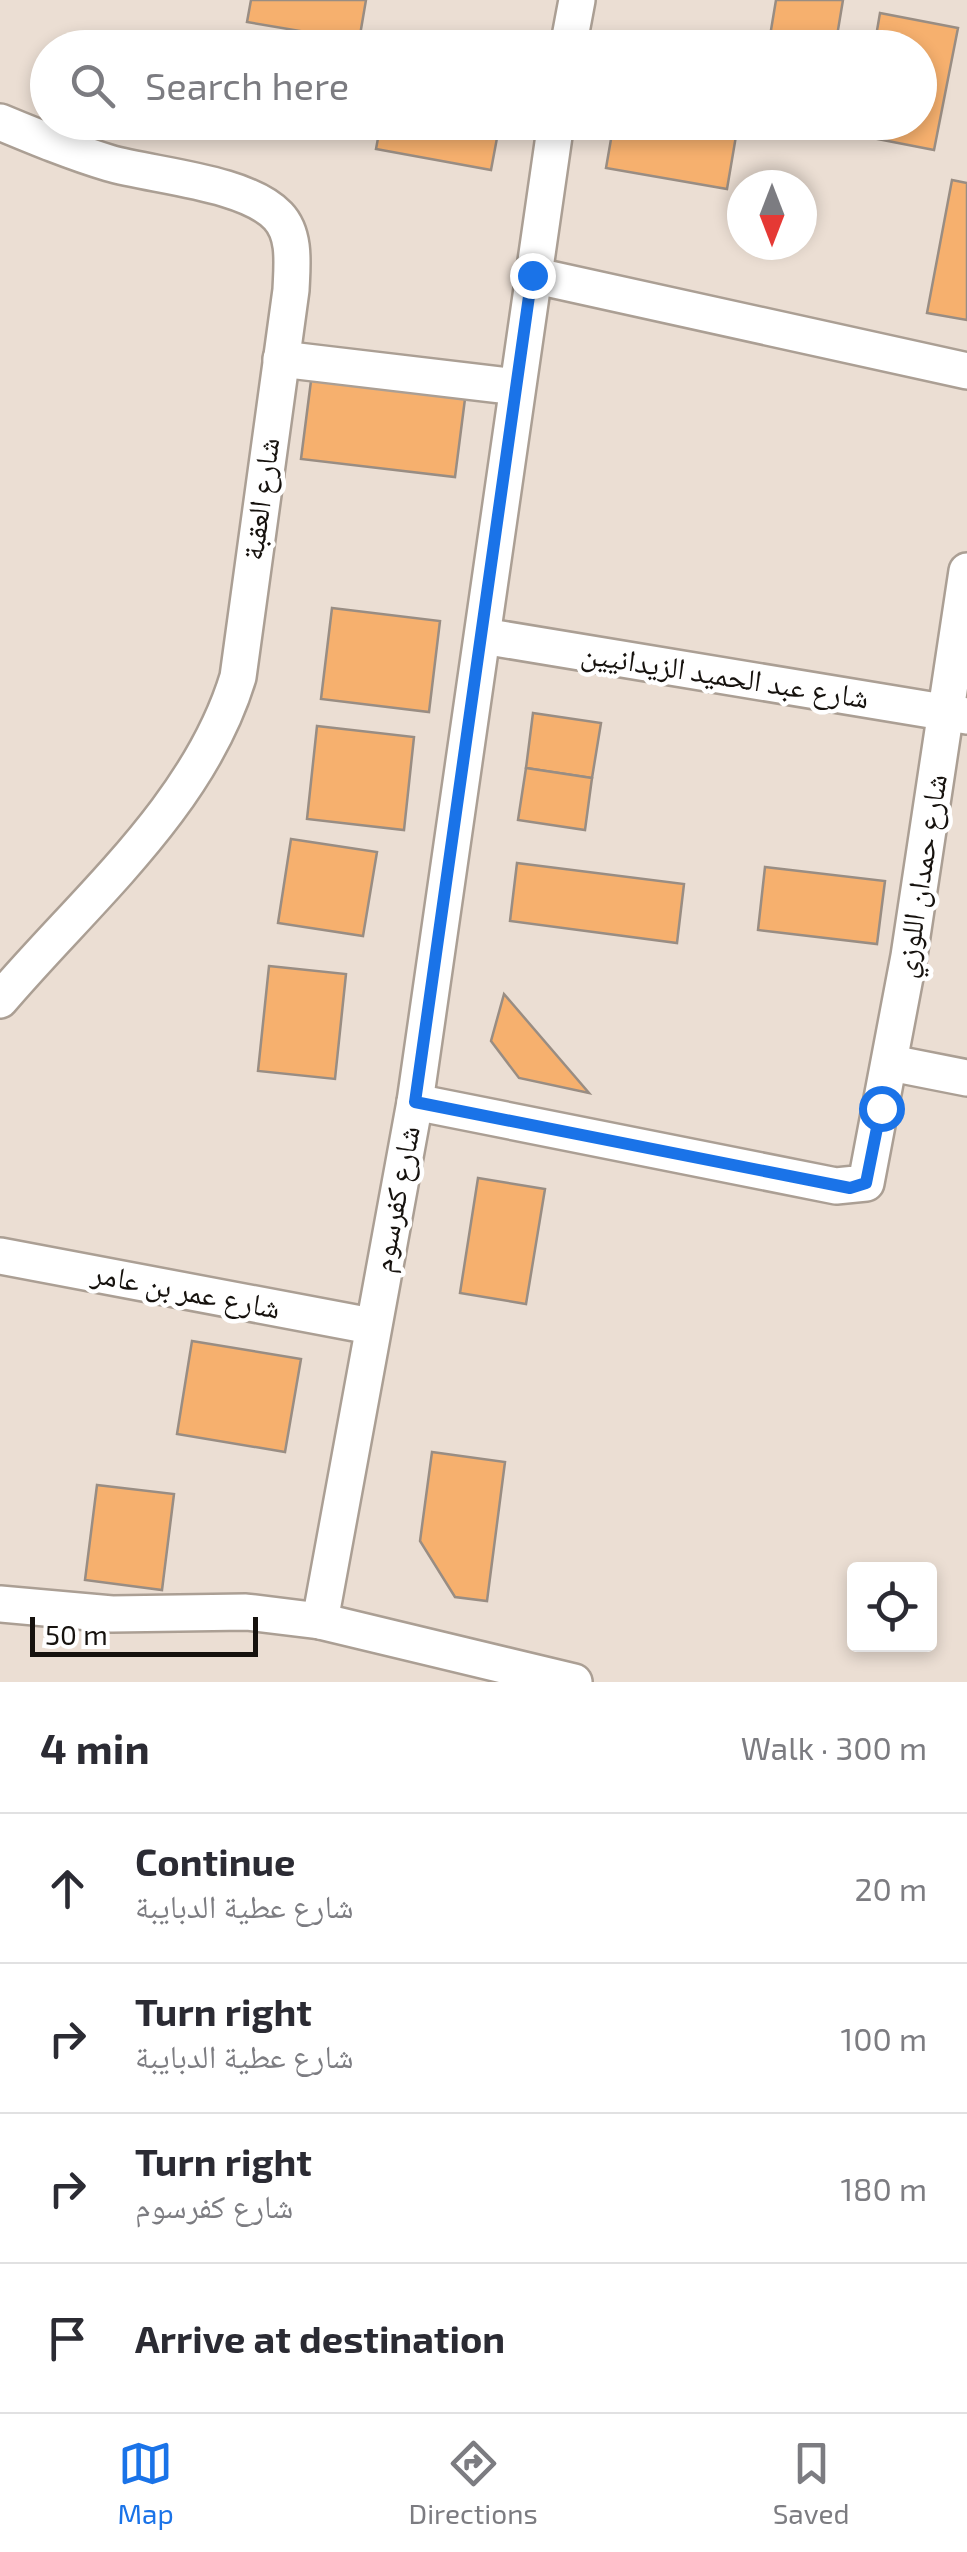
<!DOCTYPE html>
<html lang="en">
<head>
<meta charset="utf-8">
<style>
	:root { --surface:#fff; --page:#f2f2f3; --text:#2b2b33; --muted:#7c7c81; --line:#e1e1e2; --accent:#1a73e8 }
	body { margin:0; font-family:"Exo 2","Noto Naskh Arabic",sans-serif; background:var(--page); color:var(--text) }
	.controls { position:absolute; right:30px; bottom:30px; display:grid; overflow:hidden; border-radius:10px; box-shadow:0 5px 15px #0003 }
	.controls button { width:90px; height:90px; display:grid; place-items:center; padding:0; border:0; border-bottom:2px solid var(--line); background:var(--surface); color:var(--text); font:50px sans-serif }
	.compass { position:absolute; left:727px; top:170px; width:90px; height:90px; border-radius:50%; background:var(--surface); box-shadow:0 5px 15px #0003; rotate:180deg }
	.scale { position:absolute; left:30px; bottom:25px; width:228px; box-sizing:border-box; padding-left:10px; border:5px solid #16120e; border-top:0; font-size:28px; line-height:35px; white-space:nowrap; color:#16120e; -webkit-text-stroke:8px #fff; paint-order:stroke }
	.stop { position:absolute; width:30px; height:30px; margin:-22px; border:8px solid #1a73e8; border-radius:50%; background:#fff }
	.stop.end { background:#1a73e8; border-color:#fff; box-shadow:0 2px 10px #0008 }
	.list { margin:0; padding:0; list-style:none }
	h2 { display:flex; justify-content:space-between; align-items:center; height:130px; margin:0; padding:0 40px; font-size:42px }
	h2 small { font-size:32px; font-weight:400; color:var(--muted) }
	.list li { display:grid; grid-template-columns:65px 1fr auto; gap:30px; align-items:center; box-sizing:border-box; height:150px; padding:0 40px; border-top:2px solid var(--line) }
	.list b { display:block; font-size:38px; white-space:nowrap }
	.list p { margin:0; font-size:32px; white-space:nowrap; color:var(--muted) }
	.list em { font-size:32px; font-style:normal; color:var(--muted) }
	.icon { flex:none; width:55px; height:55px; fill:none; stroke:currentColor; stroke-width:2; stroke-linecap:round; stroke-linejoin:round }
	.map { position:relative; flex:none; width:967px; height:1682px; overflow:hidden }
	.search { position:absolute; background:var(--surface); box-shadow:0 5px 15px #0003; left:30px; right:30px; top:30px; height:110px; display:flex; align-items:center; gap:25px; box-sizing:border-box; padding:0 35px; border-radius:55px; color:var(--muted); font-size:38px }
	.sheet { height:730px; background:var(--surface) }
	nav { display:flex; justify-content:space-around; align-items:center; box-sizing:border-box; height:140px; border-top:2px solid var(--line); background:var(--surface); font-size:28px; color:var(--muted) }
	nav a { display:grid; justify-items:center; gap:5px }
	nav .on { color:var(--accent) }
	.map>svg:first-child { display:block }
	.building { fill:#f6b06e; stroke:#998d83; stroke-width:2.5 }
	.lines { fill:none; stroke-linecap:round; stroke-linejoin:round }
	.minor-casing { stroke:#ab9f94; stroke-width:40 }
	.minor { stroke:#fff; stroke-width:35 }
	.route { stroke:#1a73e8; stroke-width:12 }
	.labels { text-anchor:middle; stroke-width:9; stroke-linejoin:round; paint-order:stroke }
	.street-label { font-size:30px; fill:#16120e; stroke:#fff }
</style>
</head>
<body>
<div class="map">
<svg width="967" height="1682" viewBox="0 0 967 1682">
	<rect width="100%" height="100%" fill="#ebded3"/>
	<g class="building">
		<path d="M251,0H366L359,41L247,22Z"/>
		<path d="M776,0H843L835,48H768Z"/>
		<path d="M880,13L958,28L934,150L857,135L859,122H920V48H874Z"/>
		<path d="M381,122H500L491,170L376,149Z"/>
		<path d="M614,122H664L736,136L727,189L606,168Z"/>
		<path d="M952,180L967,183V320L927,313Z"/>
		<path d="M312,373L466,391L455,477L301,459Z"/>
		<path d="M332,608L440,621L429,712L321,699Z"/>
		<path d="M533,713L601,723L592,778L526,768Z"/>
		<path d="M317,726L414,737L404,830L307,819Z"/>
		<path d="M526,768L592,778L585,830L518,820Z"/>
		<path d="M291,839L377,852L363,936L278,923Z"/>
		<path d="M517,863L684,884L677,943L510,921Z"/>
		<path d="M765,867L885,881L877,944L758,930Z"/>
		<path d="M269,966L346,974L335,1079L258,1071Z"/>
		<path d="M504,994L589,1093L519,1078L491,1041Z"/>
		<path d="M478,1178L545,1189L526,1304L460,1293Z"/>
		<path d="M192,1341L301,1359L285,1452L177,1434Z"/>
		<path d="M432,1452L505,1462L487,1601L455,1597L420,1541Z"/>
		<path d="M97,1485L174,1494L162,1590L85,1580Z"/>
	</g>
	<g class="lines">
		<defs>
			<g id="minor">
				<path d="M568,48L577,0"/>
				<path d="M0,122C36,137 72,152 109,163C154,176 246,182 278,216C296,235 292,265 291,290L238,677C199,806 85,900 0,1000"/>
				<path d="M532,275L967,371"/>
				<path d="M281,359L517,387"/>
				<path d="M483,636L967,716"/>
				<path d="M891,1063L967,1078"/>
				<path d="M415,1102L836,1186L866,1183L909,956L967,571"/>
				<path d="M0,1256L371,1326"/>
				<path d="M0,1604L112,1614L246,1612L320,1621L574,1682"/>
				<path d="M320,1621L415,1102L556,122"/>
			</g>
		</defs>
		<use href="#minor" class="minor-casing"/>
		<use href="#minor" class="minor"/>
	</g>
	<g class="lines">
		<path class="route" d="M532,275L415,1102L850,1188L866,1183L881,1108"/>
	</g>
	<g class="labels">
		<g class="street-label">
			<text transform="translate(261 499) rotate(-82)" y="10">شارع العقبة</text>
			<text transform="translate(725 676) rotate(9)" y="10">شارع عبد الحميد الزيدانيين</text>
			<text transform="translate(921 876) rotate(-81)" y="10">شارع حمدان اللوزي</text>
			<text transform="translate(396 1199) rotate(-79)" y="10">شارع كفرسوم</text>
			<text transform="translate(186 1291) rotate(11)" y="10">شارع عمر بن عامر</text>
		</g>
	</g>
</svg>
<div class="controls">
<button><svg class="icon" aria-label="locate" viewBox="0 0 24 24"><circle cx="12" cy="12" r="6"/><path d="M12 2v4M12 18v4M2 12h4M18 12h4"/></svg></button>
</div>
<svg class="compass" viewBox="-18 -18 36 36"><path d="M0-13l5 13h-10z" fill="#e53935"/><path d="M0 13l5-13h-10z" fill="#7c7c81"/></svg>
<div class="scale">50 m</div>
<div class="stop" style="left:881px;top:1108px"></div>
<div class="stop end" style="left:532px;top:275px"></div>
<div class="search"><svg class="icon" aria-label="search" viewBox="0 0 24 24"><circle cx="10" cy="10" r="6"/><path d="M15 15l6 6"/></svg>Search here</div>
</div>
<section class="sheet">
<h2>4 min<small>Walk · 300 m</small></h2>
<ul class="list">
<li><svg class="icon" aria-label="ahead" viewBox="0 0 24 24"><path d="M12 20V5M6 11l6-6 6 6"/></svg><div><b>Continue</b><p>شارع عطية الدبايبة</p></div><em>20 m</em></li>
<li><svg class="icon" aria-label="right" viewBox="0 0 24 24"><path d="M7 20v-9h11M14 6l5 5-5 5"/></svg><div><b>Turn right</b><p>شارع عطية الدبايبة</p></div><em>100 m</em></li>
<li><svg class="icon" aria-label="right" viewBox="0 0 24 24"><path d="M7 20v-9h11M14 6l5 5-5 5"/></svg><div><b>Turn right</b><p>شارع كفرسوم</p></div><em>180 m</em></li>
<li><svg class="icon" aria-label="arrive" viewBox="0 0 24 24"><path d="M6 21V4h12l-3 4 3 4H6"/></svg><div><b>Arrive at destination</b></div></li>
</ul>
</section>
<nav>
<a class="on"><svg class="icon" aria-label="map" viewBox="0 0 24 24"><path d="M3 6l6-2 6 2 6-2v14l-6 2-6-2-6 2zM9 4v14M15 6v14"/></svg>Map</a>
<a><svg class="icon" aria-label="directions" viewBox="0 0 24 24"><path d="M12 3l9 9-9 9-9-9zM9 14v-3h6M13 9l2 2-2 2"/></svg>Directions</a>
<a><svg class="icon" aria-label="saved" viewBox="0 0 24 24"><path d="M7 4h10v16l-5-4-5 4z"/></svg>Saved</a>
</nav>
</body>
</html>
